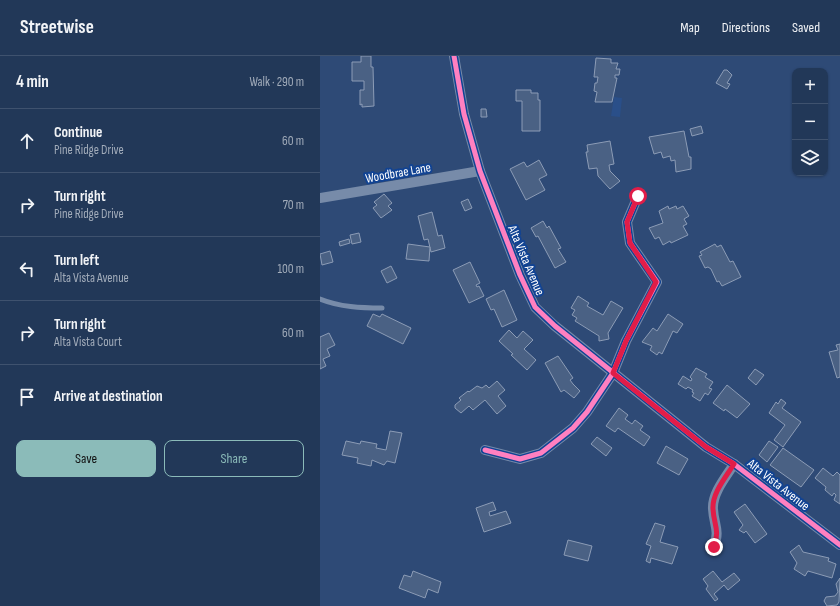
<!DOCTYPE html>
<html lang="en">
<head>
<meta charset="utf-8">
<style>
	:root { --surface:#223858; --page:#2e4361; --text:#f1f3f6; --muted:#a2acba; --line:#3f526e; --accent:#8bbbb9 }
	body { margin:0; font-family:"Sofia Sans Condensed",sans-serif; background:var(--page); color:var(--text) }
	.controls { position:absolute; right:12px; top:12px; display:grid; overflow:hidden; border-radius:8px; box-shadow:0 1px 3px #0004 }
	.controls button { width:36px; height:36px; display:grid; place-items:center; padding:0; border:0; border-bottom:1px solid var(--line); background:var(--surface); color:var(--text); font:20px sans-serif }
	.stop { position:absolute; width:12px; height:12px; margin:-9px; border:3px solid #e11d48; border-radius:50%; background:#fff }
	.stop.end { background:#e11d48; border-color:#fff; box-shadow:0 1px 4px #0008 }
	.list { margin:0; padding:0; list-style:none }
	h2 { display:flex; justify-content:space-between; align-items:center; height:52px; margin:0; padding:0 16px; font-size:17px }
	h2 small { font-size:13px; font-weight:400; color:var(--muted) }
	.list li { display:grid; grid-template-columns:26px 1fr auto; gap:12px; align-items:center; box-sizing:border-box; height:64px; padding:0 16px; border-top:1px solid var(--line) }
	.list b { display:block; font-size:15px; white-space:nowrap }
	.list p { margin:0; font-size:13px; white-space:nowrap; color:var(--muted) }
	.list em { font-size:13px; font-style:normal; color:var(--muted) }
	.actions { display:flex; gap:8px; padding:12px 16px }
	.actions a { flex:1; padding:9px 0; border:1px solid var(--accent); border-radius:8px; text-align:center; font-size:14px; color:var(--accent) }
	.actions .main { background:var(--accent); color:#111 }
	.icon { flex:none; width:22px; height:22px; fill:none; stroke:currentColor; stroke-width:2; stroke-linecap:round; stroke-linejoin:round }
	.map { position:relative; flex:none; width:520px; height:550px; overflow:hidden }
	header { display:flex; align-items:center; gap:24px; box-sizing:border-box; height:56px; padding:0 20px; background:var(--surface); border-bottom:1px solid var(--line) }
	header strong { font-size:19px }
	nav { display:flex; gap:22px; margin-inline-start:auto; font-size:14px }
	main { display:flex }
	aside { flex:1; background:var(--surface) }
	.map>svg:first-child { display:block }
	.water { fill:#2a4f89 }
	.building { fill:#4a6184; stroke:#8c9cb6 }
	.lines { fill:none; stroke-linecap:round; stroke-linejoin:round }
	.service { stroke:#778ba9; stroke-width:5 }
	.minor { stroke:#778ba9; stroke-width:10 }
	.cycleway-casing { stroke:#114393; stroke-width:8 }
	.cycleway { stroke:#ff80c0; stroke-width:5 }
	.route { stroke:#e11d48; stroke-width:5 }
	.labels { text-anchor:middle; stroke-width:4; stroke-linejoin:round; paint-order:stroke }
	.street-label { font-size:13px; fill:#fff; stroke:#114393 }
</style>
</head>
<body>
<header>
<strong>Streetwise</strong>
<nav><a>Map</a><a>Directions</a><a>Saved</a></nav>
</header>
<main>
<aside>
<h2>4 min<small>Walk · 290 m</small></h2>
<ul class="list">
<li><svg class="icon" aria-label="ahead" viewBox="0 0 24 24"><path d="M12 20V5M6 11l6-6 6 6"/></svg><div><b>Continue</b><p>Pine Ridge Drive</p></div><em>60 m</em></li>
<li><svg class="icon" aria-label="right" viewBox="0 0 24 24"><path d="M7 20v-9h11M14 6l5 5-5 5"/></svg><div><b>Turn right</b><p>Pine Ridge Drive</p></div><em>70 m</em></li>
<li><svg class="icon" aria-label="left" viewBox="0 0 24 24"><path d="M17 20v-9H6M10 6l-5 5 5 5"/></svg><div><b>Turn left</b><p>Alta Vista Avenue</p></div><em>100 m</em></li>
<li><svg class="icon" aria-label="right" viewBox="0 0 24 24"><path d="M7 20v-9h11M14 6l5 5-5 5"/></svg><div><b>Turn right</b><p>Alta Vista Court</p></div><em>60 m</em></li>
<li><svg class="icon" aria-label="arrive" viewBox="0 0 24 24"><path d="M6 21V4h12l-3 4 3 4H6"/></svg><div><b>Arrive at destination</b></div></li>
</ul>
<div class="actions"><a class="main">Save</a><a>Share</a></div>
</aside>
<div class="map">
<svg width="520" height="550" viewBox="0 0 520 550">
	<rect width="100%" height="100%" fill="#2e4a76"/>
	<path class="water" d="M294,41L302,42L300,61L291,60Z"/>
	<g class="building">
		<path d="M41,0H51V11H53L54,50L42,51V48L40,49V34H44V25H32V6H41Z"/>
		<path d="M276,2L291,3V7H298L296,13H300L299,19H295V22H297L292,46H275L277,36L274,35L275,27H277L278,21H274Z"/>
		<path d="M404,14H407L412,19L407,27L410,28L407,33L396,27Z"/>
		<path d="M196,34H211V37H218V44H220V75H202V45H196Z"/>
		<path d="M161,53H166L167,61H161Z"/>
		<path d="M381,70L383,77L372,80L370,73Z"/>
		<path d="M364,75L369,101H371V113L356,116L355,104L351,105L350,100L343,102L341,96L334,98L329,81Z"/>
		<path d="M290,85L294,108L289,109L290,115L300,125L290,133L278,120L277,112L269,113L266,96H268L267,89Z"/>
		<path d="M219,104L227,119L219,123L225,134L206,144L190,113L204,106L207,111Z"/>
		<path d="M64,138L72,147L68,150L72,154L61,162L53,152L57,149L54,146Z"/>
		<path d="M148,143L152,152L145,155L141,146Z"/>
		<path d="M348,150L349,153L356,150L357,153L363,150L369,160L364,163L367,168L363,170L368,179L351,187L350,185L343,189L339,181L335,183L329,172L343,167L339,155Z"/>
		<path d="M112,156L118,180L122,179L125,192L111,196L108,183L104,184L98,160Z"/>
		<path d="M223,165L227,172L229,170L241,192L238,193L246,206L235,212L218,180L216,181L211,172Z"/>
		<path d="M39,177L41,186L32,188L30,179Z"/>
		<path d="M29,183L30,187L20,190L19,186Z"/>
		<path d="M88,188L110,191L109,205L86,203Z"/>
		<path d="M395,188L397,191L401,189L410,206L413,205L421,221L402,230L399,225L397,226L391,213L388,211L385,212L379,200L382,199L380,196Z"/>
		<path d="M10,195L13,206L2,209L0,198Z"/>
		<path d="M150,206L160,227L156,229L157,231L159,230L164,240L149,247L133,214Z"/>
		<path d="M71,210L77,222L67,227L61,215Z"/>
		<path d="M184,234L197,264L182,271L174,253L171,254L166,243Z"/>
		<path d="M258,240L269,247L267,250L283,259L291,245L303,252L288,277L289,283L279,285V280L255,265L257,262L252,259L255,254L251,252Z"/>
		<path d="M53,258L60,261L62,258L91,272L83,288L47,270Z"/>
		<path d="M348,258L363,268L357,277L353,275L342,298L339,296L337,299L330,294L332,290L322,286L333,272L337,275Z"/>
		<path d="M189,274L197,282L203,275L213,284L204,293L216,304L207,314L191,299L193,298L179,285Z"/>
		<path d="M9,277L15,289L7,293L10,300L3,303L6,310L0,313V281Z"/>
		<path d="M520,288V321L517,322L509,296L518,294L516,289Z"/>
		<path d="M238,300L253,322L250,324L253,328L260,335L254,342L244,334L241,336L225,307Z"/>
		<path d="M376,312L387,318L385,321L393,326L389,332L392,333L388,339L385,337L380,345L372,340L374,337L372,336L373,334L368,331L366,333L358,328L363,320L371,325L372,323L370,321Z"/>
		<path d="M435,313L444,319L436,329L428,322Z"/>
		<path d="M177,325L185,334L178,340L186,350L177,358L165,344L153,354L149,350L141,357L135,352V349L141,344L139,342L148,335L149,336L157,330L162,332L166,329L169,332Z"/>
		<path d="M407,329L430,348L417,362L405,353L404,355L393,347Z"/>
		<path d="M461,343L466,347L462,352L481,366L463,391L454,384L465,369L449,357L456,346L458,348Z"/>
		<path d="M299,352L308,359L305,363L312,368L315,364L323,370L320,374L330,381L324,390L298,372L295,376L286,370Z"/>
		<path d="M70,375L82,377L75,407L67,405L64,409L52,404L51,410L37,407L38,402L22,399L26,385L40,388L41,385L57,388L56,392L66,394Z"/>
		<path d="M277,381L292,392L286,400L271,388Z"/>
		<path d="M449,385L458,391L447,406L439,399Z"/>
		<path d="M346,390L368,403L359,419L337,407Z"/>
		<path d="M463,392L494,414L481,431L450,409Z"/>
		<path d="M503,412L513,420L517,416L520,419V448L514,444L516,439L514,437L512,440L505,434L506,431L495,422Z"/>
		<path d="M173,446L176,454L169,456L170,460L186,455L191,467L164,476L156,452Z"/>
		<path d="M425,448L447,478L435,487L426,475L424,477L419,474L423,469L414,456Z"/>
		<path d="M335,467L345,470L340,486L358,491L352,508L331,502L330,507L326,505L331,490L326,488Z"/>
		<path d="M248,484L272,490L268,505L244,499Z"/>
		<path d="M479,489L483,496L509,502L508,505L516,508L512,522L488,515L485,520L474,513L477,507L470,496Z"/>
		<path d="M93,515L121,526L118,537L108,533L105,542L79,532L84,519L91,521Z"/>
		<path d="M393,515L402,526L414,517L420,524L408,534L404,529L394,538L398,543L395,545L386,533L388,530L383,523Z"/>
		<path d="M520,522L519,546L517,549L507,550L504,545L506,541L515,540L518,536L516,528Z"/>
	</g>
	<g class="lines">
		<path class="service" d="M0,243C20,251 41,252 62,252"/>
		<g class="minor">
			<path d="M134,0L144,58L160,115L200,219L215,251L235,270L386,391L414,408L520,489"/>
			<path d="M0,142L160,115"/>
			<path d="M165,394L200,403L221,397L253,372L267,356L293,317L306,285L337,226L310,187L307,166L318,140"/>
			<path d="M394,491C400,473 394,470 393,453C392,437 406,421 414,408"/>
		</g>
		<defs>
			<g id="cycleway">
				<path d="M134,0L144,58L160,115L200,219L215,251L235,270L386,391L414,408L520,489"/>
				<path d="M165,394L200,403L221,397L253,372L267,356L293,317L306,285L337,226L310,187L307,166L318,140"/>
			</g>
		</defs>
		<use href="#cycleway" class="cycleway-casing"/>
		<use href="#cycleway" class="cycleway"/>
	</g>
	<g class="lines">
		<path class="route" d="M318,140L307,166L310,187L336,226L306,285L293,317L386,391L414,408C406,421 392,437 393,453C394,470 400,473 394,491"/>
	</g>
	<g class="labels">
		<g class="street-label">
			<text transform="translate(78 116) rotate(-10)" y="5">Woodbrae Lane</text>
			<text transform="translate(207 204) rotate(67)" y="5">Alta Vista Avenue</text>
			<text transform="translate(459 428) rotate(38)" y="5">Alta Vista Avenue</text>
		</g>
	</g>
</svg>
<div class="controls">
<button>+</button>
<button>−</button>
<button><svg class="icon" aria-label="layers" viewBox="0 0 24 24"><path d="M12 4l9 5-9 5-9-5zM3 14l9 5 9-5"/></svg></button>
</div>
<div class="stop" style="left:318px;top:140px"></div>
<div class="stop end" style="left:394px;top:491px"></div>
</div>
</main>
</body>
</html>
